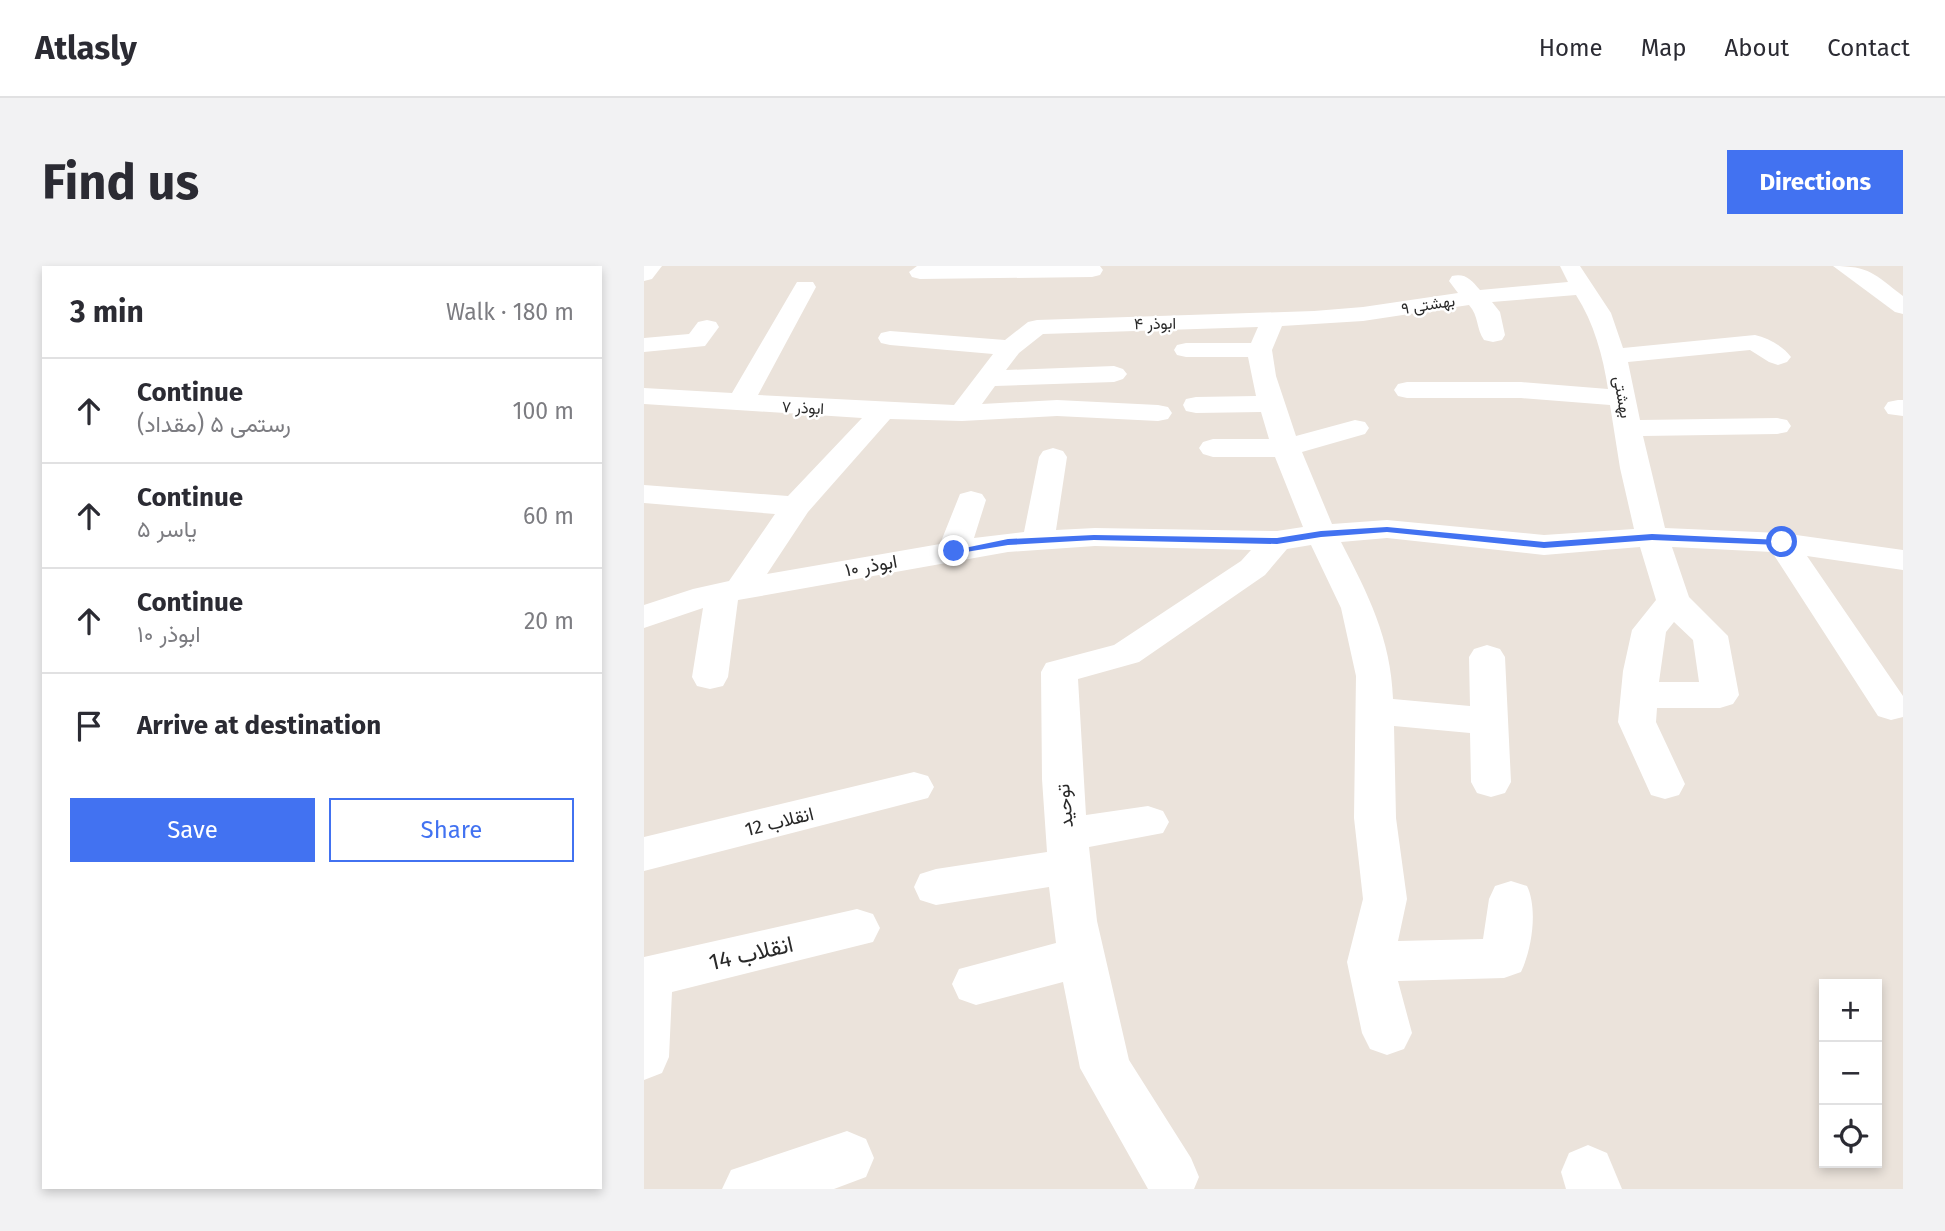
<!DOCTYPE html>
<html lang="en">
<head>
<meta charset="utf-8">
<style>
	:root { --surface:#fff; --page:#f2f2f3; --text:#2b2b33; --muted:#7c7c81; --line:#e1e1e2; --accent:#4272f1 }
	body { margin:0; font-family:"Fira Sans",Vazirmatn,sans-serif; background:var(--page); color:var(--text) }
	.controls { position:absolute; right:21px; bottom:21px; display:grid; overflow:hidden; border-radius:0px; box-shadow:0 4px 10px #0003 }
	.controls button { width:63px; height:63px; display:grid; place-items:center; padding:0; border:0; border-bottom:2px solid var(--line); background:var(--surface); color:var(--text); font:35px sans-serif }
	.stop { position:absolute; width:21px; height:21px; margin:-16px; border:5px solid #4272f1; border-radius:50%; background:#fff }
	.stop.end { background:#4272f1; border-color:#fff; box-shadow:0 2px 7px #0008 }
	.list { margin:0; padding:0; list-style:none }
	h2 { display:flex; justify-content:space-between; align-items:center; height:91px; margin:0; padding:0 28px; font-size:30px }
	h2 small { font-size:23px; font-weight:400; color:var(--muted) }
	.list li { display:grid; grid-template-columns:46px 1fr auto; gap:21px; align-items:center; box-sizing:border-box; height:105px; padding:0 28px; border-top:2px solid var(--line) }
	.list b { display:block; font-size:26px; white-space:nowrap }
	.list p { margin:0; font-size:23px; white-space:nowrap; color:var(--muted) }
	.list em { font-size:23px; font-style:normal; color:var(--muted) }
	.actions { display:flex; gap:14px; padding:21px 28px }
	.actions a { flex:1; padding:16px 0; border:2px solid var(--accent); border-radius:0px; text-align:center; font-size:24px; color:var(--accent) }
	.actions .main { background:var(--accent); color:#fff }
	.icon { flex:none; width:38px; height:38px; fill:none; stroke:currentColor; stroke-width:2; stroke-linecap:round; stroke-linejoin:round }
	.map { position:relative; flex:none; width:1259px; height:923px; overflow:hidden; border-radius:0px }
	header { display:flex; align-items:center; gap:42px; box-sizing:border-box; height:98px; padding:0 35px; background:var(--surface); border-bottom:2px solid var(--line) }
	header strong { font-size:33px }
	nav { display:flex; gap:38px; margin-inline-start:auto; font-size:24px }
	.intro { display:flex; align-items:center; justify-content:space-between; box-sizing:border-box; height:168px; padding:0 42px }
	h1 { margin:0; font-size:49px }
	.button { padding:18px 32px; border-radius:0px; background:var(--accent); color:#fff; font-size:24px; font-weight:700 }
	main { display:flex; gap:42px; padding:0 42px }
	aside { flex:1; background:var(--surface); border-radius:0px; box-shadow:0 4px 10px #0003 }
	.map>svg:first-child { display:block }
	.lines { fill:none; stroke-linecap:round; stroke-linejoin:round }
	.minor { fill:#fff; fill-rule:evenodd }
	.route { fill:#4272f1 }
	.labels { text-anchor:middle; stroke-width:5; stroke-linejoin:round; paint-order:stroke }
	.far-street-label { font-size:16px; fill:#292929; stroke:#fff }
	.street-label { font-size:19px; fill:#292929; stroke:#fff }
	.near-street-label { font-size:23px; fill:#292929; stroke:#fff }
</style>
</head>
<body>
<header>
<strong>Atlasly</strong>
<nav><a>Home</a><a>Map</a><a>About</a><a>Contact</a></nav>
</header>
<div class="intro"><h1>Find us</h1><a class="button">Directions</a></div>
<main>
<aside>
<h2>3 min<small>Walk · 180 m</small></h2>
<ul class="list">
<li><svg class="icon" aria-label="ahead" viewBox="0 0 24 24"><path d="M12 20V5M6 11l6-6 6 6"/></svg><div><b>Continue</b><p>رستمی ۵ (مقداد)</p></div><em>100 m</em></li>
<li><svg class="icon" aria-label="ahead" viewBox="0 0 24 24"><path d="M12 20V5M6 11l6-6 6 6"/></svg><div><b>Continue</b><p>یاسر ۵</p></div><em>60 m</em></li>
<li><svg class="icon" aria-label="ahead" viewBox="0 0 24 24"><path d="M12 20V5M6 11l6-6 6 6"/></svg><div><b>Continue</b><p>ابوذر ۱۰</p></div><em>20 m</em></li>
<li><svg class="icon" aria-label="arrive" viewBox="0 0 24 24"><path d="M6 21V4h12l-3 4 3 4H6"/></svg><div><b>Arrive at destination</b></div></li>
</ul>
<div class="actions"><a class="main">Save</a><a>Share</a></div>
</aside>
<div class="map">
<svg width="1259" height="923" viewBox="0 0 1259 923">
	<rect width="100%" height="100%" fill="#ebe3db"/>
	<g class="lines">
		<g class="minor">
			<path d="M0,0H18L8,13L0,15Z"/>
			<path d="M273,0H456L459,4L456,9L448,11L276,13L268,11L265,6Z"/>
			<path d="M916,0H936L967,47L979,82L1111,69C1124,72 1139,80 1147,91L1143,96L1134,99L1125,96L1106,84L984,96L996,154L1133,152L1143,154L1147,160L1143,166L1133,168L999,170L1021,262L1138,267L1259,284V304L1163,290L1259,430V451L1247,454L1234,450L1128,286L1028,281L1045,331L1084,370L1095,429L1089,438L1076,442H1013L1012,456L1041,518L1035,529L1021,533L1007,529L974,456L979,405L988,364L1012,334L996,281L900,289L743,272L697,276C724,328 747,373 749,433L826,440L825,391L830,383L843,379L856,383L861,391L867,516L861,527L847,531L833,527L827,516L826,467L750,460L752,552L763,633L754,675L839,673L845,633L851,620L867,615L883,620C894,643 888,683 877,706L860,712L754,715L768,767L760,783L743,789L726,783L718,767L703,696L719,633L710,552L712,410L697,342L667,279L643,283L621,309L495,396L434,413L442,549L504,540L519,545L525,556L519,567L445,581L453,655L485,794L547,892L555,911L550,923H504L436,802L419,716L332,739L315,733L308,718L315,703L412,677L405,621L292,639L276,634L270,621L276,608L292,603L403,586L398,513L397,406L402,397L470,379L597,295L607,284L451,280L364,286L94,334L84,411L79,420L66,423L53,420L48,411L59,342L0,362V339L49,323L85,315L131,248L0,237V219L144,230L218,152L0,138V122L88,127L150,21L153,16H169L172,21L114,129L310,139L349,88L246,79L237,77L234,72L237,67L246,65L361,74L384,56L393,54L670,45L719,41L814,27L805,15L808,10C822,7 827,14 836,24L924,16ZM932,29C950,57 959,90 964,123L877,116H763L754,118L750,124L754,130L763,132H877L966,139L976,202L990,263L900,269L743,254L688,258L658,186L721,168L725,162L721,156L711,154L652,170L632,110L628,84L638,60L719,55L825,39C835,50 832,63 840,74L849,76L858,74L861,69L856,46L848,36ZM614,61L607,77H542L533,79L530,84L533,89L542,91H604L612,130L552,131L542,133L539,139L542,145L552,147L617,146L625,173H569L559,176L555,182L559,188L569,191H631L659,261L633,265L451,262L412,264L423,191L419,185L409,182L399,185L395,191L380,266L330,272L342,234L338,228L327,225L316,228L296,278L123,308L164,246L246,153L318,155L413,150L514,155L524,153L528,147L524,141L514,139L413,134L338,138L351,120L470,116L479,113L483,108L479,103L470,100L362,104L375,87L399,68ZM1030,356L1049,374L1055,416H1015L1022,366Z"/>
			<path d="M1189,0C1226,0 1230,8 1259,30V48L1251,46Z"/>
			<path d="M63,54L72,56L75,61L61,80L0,86V72L45,68L54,56Z"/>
			<path d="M1254,134H1259V150L1244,148L1240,142L1244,136Z"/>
			<path d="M270,506L284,510L290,521L284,532L0,605V571Z"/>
			<path d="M213,643L229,648L236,662L229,676L28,726L25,791L18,807L0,814V691Z"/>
			<path d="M203,865L222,873L230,892L222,911L190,923H78L87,904Z"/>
			<path d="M944,879L963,887L978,923H922L917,906L925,887Z"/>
		</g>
	</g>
	<path class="route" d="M743,261L900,276L1008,268L1138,274L1142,276L1138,279L1008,274L900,282L743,266L677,271L633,278L450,274L364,279L310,288L306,285L364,273L450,269L633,272L677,265Z"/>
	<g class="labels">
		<g class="far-street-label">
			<text transform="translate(784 38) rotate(-9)" y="6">بهشتی ۹</text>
			<text transform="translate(511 57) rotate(-1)" y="6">ابوذر ۴</text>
			<text transform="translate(979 131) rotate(80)" y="6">بهشتی</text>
			<text transform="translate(159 141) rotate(3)" y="6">ابوذر ۷</text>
		</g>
		<g class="street-label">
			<text transform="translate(227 299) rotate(-10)" y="7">ابوذر ۱۰</text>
			<text transform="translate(420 540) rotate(-95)" y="7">توحید</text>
			<text transform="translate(135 555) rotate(-14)" y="7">انقلاب 12</text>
		</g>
		<g class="near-street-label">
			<text transform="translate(107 687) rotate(-13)" y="8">انقلاب 14</text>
		</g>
	</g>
</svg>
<div class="controls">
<button>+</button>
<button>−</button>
<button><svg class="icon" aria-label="locate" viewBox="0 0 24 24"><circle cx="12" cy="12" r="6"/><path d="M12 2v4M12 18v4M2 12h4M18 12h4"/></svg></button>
</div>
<div class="stop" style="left:1138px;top:276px"></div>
<div class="stop end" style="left:310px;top:285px"></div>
</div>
</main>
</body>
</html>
